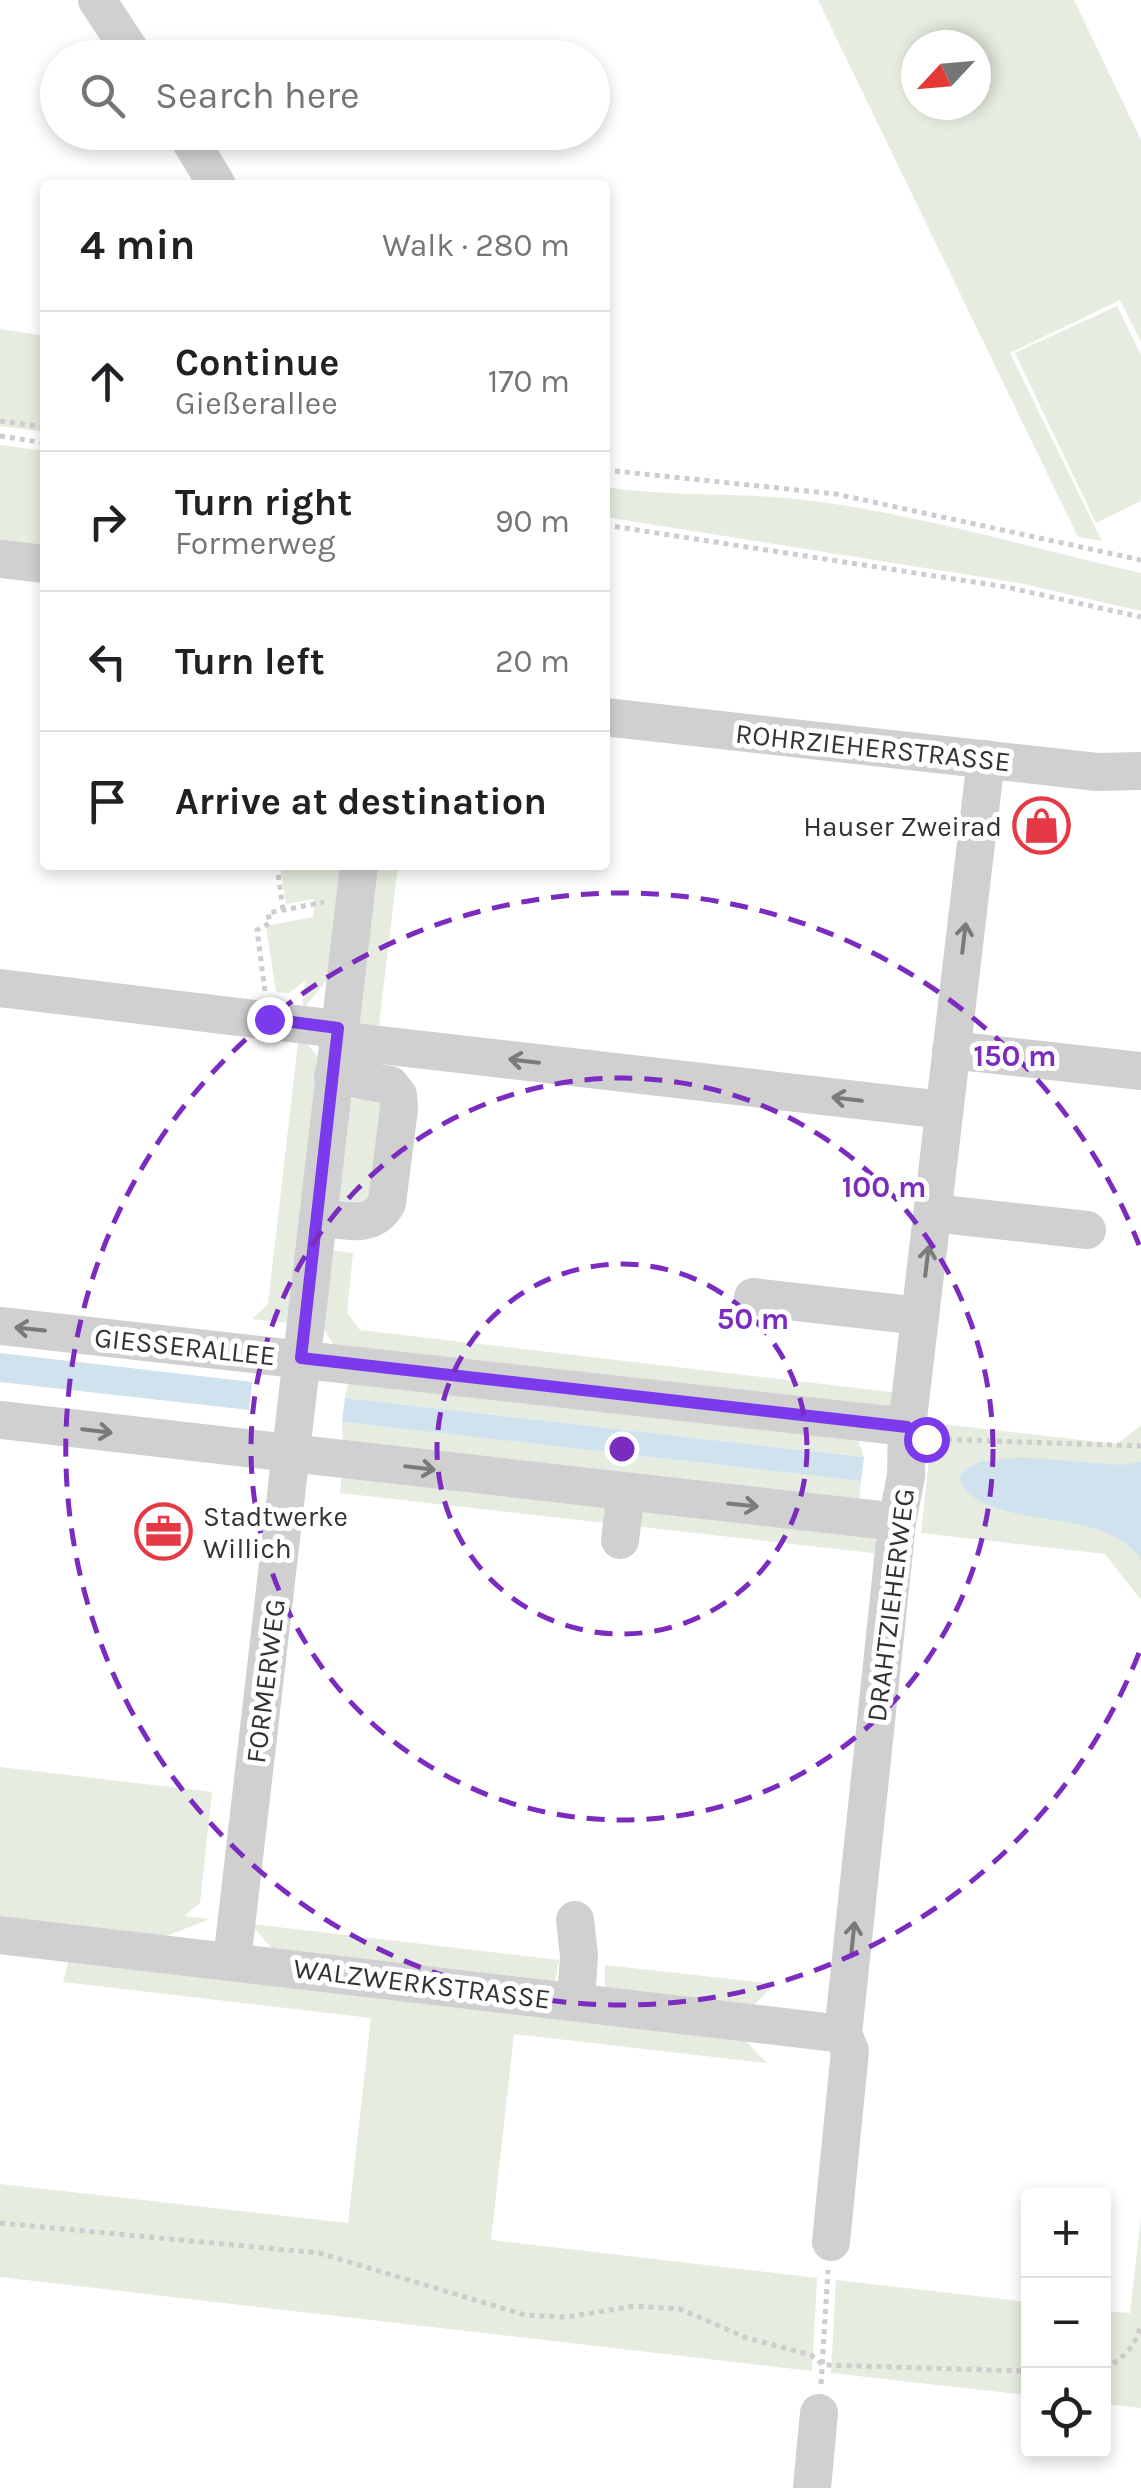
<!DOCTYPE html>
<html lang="en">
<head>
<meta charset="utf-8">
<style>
	:root { --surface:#fff; --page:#f6f6f6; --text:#202124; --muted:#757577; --line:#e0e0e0 }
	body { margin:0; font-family:Karla,sans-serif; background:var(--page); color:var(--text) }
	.controls { position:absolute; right:30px; bottom:30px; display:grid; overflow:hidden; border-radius:10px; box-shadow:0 5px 15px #0003 }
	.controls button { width:90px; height:90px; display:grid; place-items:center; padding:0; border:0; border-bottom:2px solid var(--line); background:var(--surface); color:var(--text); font:50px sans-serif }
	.compass { position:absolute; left:901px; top:30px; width:90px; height:90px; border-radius:50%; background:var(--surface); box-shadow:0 5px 15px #0003; rotate:244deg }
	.stop { position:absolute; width:30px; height:30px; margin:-22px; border:8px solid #7c3aed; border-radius:50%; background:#fff }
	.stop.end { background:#7c3aed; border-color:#fff; box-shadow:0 2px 10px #0008 }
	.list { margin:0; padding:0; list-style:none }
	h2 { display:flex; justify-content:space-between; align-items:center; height:130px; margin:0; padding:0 40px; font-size:42px }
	h2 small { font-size:32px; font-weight:400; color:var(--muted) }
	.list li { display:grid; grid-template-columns:65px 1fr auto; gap:30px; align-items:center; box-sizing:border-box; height:140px; padding:0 40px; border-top:2px solid var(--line) }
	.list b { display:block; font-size:38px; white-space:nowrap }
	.list p { margin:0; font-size:32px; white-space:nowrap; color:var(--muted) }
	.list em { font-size:32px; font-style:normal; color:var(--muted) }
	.icon { flex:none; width:55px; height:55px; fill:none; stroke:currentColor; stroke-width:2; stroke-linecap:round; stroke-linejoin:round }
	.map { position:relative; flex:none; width:1141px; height:2488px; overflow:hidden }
	.search { position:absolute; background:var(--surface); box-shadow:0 5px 15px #0003; left:40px; top:40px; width:570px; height:110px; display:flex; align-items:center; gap:25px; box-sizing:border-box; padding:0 35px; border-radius:55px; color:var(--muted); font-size:38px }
	.panel { position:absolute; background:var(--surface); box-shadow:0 5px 15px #0003; left:40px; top:180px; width:570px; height:690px; border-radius:10px }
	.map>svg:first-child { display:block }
	.green { fill:#e6ecdf; fill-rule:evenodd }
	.water { fill:#cfe2ee }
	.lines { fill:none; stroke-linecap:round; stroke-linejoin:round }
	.path { stroke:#cdcdcd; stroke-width:5; stroke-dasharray:5 5; stroke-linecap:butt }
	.minor { stroke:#d0d0d0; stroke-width:38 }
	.oneway { stroke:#7a7a7a }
	.route { stroke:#7c3aed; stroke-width:12 }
	.ring { fill:none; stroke:#7b2cbf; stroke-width:5; stroke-dasharray:18 12 }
	.labels { text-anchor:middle; stroke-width:10; stroke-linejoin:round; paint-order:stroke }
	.street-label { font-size:28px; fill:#333; stroke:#fff }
	.poi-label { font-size:28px; fill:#333; stroke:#fff; text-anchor:end }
	.centre { fill:#7b2cbf; stroke:#fff; stroke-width:5 }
	.ring-label { font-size:30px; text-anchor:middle; font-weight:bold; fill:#7b2cbf; stroke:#fff; stroke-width:10; stroke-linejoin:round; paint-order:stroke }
</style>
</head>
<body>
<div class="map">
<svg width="1141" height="2488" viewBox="0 0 1141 2488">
	<rect width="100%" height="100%" fill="#fff"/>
	<g class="green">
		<path d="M818,0H1074L1141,140V342L1120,300L1010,353L1102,541L1078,537ZM916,45H976V105H916Z"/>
		<path d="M1117,306L1141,355V501L1096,523L1015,353Z"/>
		<path d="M0,329L45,336V432L0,426Z"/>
		<path d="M0,445L45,451V548L0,543Z"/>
		<path d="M605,487C668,497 733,492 796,499C912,512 1027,547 1141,573V611L1019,583L605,517Z"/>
		<path d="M280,865H346L333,972L302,1011L305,981L289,993L276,992L266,926L313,917L314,899L286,904Z"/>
		<path d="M371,865H398L378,1033L354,1032Z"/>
		<path d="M299,1034L324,1064L288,1323L252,1319L268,1304Z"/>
		<path d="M371,1094L389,1103L378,1195L359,1202L333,1200L345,1101Z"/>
		<path d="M327,1250L353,1253L347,1313L360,1330L900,1393L888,1412L334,1345L322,1327Z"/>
		<path d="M350,1372L853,1427L864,1457L345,1398Z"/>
		<path d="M342,1422L861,1481L858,1510L343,1453Z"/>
		<path d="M933,1423L1117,1444L1141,1425V1600L1105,1554L921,1533Z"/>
		<path d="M342,1468L870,1528L881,1554L340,1493Z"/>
		<path d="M0,1767L212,1792L200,1903L184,1916L210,1919L156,1940L0,1921Z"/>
		<path d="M251,1924L559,1960L554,1987L277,1955Z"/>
		<path d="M70,1956L737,2032L767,2063L514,2034L491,2240L817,2278L812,2371L0,2277V2184L348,2223L371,2018L63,1982Z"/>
		<path d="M605,1965L775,1984L752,2007L605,1993Z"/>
		<path d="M1141,2218V2408L1104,2404V2311L1130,2313Z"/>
		<path d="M836,2280L1028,2302V2395L831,2373Z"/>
	</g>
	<g class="water">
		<path d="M0,1353L252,1382L249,1410L0,1382Z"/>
		<path d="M345,1398L864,1457L861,1481L342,1422Z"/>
		<path d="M1022,1457L1121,1465L1141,1462V1560C1106,1502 982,1535 959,1478C970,1457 1002,1460 1022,1457Z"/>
	</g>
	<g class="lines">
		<g class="path">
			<path d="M0,421L45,427"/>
			<path d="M0,436L45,443"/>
			<path d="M605,470L836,494L1141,560"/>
			<path d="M605,525L1006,587L1141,617"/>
			<path d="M277,865L283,910"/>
			<path d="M265,991L257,930L270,923L268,913L324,902"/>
			<path d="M937,1439L1141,1446"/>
			<path d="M0,2223L319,2253L525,2315L567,2317L635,2306L680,2309L747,2338L811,2355L823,2365L1028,2371"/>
			<path d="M1104,2368C1124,2359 1135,2346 1141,2325"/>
			<path d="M821,2384L828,2270"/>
		</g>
		<g class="minor">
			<path d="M97,0L135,58"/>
			<path d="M185,132L217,185"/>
			<path d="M0,559L45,564"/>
			<path d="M605,717L1097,772L1141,771"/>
			<path d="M0,988L338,1029"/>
			<path d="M337,1040L944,1110"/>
			<path d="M951,1050L1141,1071"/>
			<path d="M933,1213L1087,1230"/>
			<path d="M318,1217C345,1220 372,1230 387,1203L399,1109L398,1095L390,1085L333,1075"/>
			<path d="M753,1297L920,1316"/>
			<path d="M0,1326L907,1427"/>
			<path d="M0,1420L897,1522"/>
			<path d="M620,1540L626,1492"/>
			<path d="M575,1920L579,1956L576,2001"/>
			<path d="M0,1935L843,2034"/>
			<path d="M232,1961L359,865"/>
			<path d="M831,2242L850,2051L843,2034L897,1522L906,1476L907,1427L986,759"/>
			<path d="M812,2488L819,2413"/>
		</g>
	</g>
	<defs><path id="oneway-shaft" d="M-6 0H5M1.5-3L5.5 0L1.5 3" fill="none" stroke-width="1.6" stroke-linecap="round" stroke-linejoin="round" transform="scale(2.5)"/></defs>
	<g class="oneway">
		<use href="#oneway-shaft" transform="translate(964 938) rotate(-83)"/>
		<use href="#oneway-shaft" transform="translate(524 1061) rotate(-173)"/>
		<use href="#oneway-shaft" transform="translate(847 1099) rotate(-173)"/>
		<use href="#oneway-shaft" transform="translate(927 1261) rotate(-83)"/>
		<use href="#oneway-shaft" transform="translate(30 1329) rotate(-174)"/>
		<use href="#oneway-shaft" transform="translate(97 1431) rotate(7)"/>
		<use href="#oneway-shaft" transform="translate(420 1468) rotate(7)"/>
		<use href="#oneway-shaft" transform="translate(743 1505) rotate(6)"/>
		<use href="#oneway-shaft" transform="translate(853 1937) rotate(-84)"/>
	</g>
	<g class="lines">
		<path class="route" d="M269,1019L338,1028L301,1358L907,1427L926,1439"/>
	</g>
	<g class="ring">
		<circle cx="622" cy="1449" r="185"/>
		<circle cx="622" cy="1449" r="371"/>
		<path d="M1139 1653A556 556 0 1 1 1139 1245"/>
	</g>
	<defs>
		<symbol id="shop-ring" viewBox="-11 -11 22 22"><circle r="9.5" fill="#fff" stroke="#e63946" stroke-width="1.5"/><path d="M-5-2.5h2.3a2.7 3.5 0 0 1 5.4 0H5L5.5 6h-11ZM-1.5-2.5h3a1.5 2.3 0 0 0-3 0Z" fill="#e63946"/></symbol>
		<symbol id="office-ring" viewBox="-11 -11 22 22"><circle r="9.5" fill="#fff" stroke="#e63946" stroke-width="1.5"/><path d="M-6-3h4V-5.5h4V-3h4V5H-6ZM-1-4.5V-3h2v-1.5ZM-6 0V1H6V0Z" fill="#e63946"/></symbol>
	</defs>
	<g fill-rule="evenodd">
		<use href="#shop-ring" x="1010" y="794" width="63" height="63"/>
		<use href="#office-ring" x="132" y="1500" width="63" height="63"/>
	</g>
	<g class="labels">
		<g class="street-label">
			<text transform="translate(873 747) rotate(6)" y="10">ROHRZIEHERSTRASSE</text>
			<text transform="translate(185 1346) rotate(6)" y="10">GIESSERALLEE</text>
			<text transform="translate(890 1605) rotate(-83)" y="10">DRAHTZIEHERWEG</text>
			<text transform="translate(265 1681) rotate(-83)" y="10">FORMERWEG</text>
			<text transform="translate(422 1983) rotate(7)" y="10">WALZWERKSTRASSE</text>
		</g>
		<g class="poi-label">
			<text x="1002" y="836">Hauser Zweirad</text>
			<text x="203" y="1526" text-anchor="start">Stadtwerke<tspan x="203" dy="32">Willich</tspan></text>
		</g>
	</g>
	<circle cx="622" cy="1449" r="15" class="centre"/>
	<g class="ring-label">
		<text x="1015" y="1066">150 m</text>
		<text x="884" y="1197">100 m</text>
		<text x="753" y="1329">50 m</text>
	</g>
</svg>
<div class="controls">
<button>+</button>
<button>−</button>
<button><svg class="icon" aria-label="locate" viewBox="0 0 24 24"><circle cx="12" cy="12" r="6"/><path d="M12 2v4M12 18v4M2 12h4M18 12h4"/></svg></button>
</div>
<svg class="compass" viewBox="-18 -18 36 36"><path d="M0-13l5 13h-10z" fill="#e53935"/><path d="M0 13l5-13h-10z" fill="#757577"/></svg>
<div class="stop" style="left:926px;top:1439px"></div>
<div class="stop end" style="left:269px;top:1019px"></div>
<div class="search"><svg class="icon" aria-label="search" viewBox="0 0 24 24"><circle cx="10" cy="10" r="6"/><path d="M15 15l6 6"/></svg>Search here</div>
<section class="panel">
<h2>4 min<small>Walk · 280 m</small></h2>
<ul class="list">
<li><svg class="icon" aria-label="ahead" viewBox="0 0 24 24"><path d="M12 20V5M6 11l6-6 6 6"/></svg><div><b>Continue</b><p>Gießerallee</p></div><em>170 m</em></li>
<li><svg class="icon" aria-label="right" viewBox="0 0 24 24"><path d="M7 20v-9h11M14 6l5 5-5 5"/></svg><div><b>Turn right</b><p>Formerweg</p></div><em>90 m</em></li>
<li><svg class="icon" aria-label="left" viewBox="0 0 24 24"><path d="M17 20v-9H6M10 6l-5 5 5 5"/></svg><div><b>Turn left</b></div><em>20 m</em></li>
<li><svg class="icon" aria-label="arrive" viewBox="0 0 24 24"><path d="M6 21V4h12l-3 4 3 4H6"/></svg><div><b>Arrive at destination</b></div></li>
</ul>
</section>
</div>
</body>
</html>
